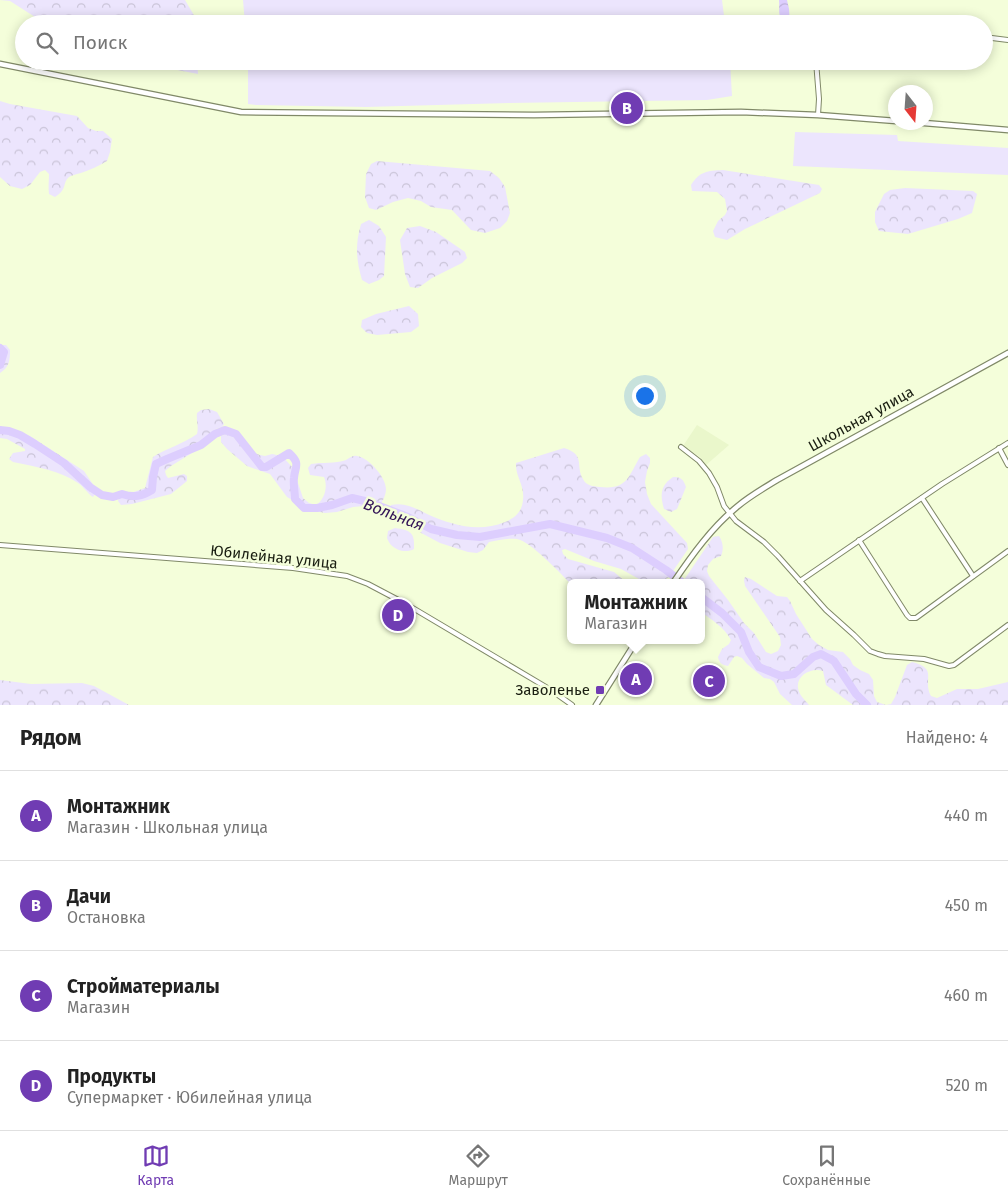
<!DOCTYPE html>
<html lang="ru">
<head>
<meta charset="utf-8">
<style>
	:root { --surface:#fff; --page:#f2f2f2; --text:#222; --muted:#767676; --line:#e0e0e0; --accent:#703cb3 }
	body { margin:0; font-family:"Fira Sans",sans-serif; background:var(--page); color:var(--text) }
	.compass { position:absolute; left:888px; top:85px; width:45px; height:45px; border-radius:50%; background:var(--surface); box-shadow:0 2px 12px #0003; rotate:163deg }
	.you { position:absolute; left:644px; top:395px; width:18px; height:18px; margin:-12px; border:4px solid #fff; border-radius:50%; background:#1a73e8; box-shadow:0 0 0 8px #1a73e833 }
	.badge { display:grid; place-items:center; width:32px; height:32px; border-radius:50%; background:var(--accent); color:#fff; font-size:16px; font-weight:700 }
	.pin { position:absolute; translate:-50% -50%; border:2px solid #fff; box-shadow:0 1px 5px #0006 }
	.popup { position:absolute; left:567px; top:579px; width:138px; height:65px; box-sizing:border-box; display:grid; place-content:center; border-radius:8px; background:var(--surface); filter:drop-shadow(0 1px 4px #0005); font-size:16px; white-space:nowrap; color:var(--muted) }
	.popup b { font-size:19px; color:var(--text) }
	.popup::after { content:''; position:absolute; left:50%; top:100%; margin-left:-10px; border:10px solid transparent; border-top-color:var(--surface) }
	.list { margin:0; padding:0; list-style:none }
	h2 { display:flex; justify-content:space-between; align-items:center; height:65px; margin:0; padding:0 20px; font-size:21px }
	h2 small { font-size:16px; font-weight:400; color:var(--muted) }
	.list li { display:grid; grid-template-columns:32px 1fr auto; gap:15px; align-items:center; box-sizing:border-box; height:90px; padding:0 20px; border-top:1px solid var(--line) }
	.list b { display:block; font-size:19px; white-space:nowrap }
	.list p { margin:0; font-size:16px; white-space:nowrap; color:var(--muted) }
	.list em { font-size:16px; font-style:normal; color:var(--muted) }
	.icon { flex:none; width:28px; height:28px; fill:none; stroke:currentColor; stroke-width:2; stroke-linecap:round; stroke-linejoin:round }
	.map { position:relative; flex:none; width:1008px; height:705px; overflow:hidden }
	.search { position:absolute; background:var(--surface); box-shadow:0 2px 12px #0003; left:15px; right:15px; top:15px; height:55px; display:flex; align-items:center; gap:12px; box-sizing:border-box; padding:0 18px; border-radius:28px; color:var(--muted); font-size:19px }
	.sheet { height:425px; background:var(--surface) }
	nav { display:flex; justify-content:space-around; align-items:center; box-sizing:border-box; height:70px; border-top:1px solid var(--line); background:var(--surface); font-size:14px; color:var(--muted) }
	nav a { display:grid; justify-items:center; gap:2px }
	nav .on { color:var(--accent) }
	.map>svg:first-child { display:block }
	.built { fill:#eaf7cb }
	.forest { fill:url(#forest-crowns) }
	.garden { fill:#ece5fd }
	.water { fill:url(#water-waves) }
	.lines { fill:none; stroke-linecap:round; stroke-linejoin:round }
	.river { stroke:#ddcefe; stroke-width:8 }
	.minor-casing { stroke:#808968; stroke-width:6 }
	.tertiary-casing { stroke:#808968; stroke-width:7 }
	.minor { stroke:#fff; stroke-width:4 }
	.tertiary { stroke:#fff; stroke-width:4.5 }
	.poi-dot { fill:#703cb3; stroke:#f4feda; stroke-width:2 }
	.labels { text-anchor:middle; stroke-width:5; stroke-linejoin:round; paint-order:stroke }
	.street-label { font-size:15px; fill:#1a1e11; stroke:#f4feda }
	.poi-label { font-size:15px; fill:#1a1e11; stroke:#f4feda; text-anchor:end }
	.water-label { font-size:16px; font-style:italic; fill:#331457; stroke:#f4feda }
</style>
</head>
<body>
<div class="map">
<svg width="1008" height="705" viewBox="0 0 1008 705">
	<defs>
		<pattern id="forest-crowns" width="20" height="18" patternUnits="userSpaceOnUse" patternTransform="scale(1.25)"><rect width="20" height="18" fill="#ece5fd"/><path d="M2 6a3 3 0 1 1 6 0M12 15a3 3 0 1 1 6 0" fill="none" stroke="#cac4d8"/></pattern>
		<pattern id="water-waves" width="16" height="10" patternUnits="userSpaceOnUse" patternTransform="scale(1.25)"><rect width="16" height="10" fill="#ddcefe"/><path d="M0 5q4-4 8 0t8 0" fill="none" stroke="#bdb0d9"/></pattern>
	</defs>
	<rect width="100%" height="100%" fill="#f4feda"/>
	<path class="built" d="M697,425L729,445L706,465L700,457L683,446Z"/>
	<g class="forest">
		<path d="M0,0H185L195,17V24H46L10,1Z"/>
		<path d="M136,61H197L198,74L136,62Z"/>
		<path d="M0,101L10,104L77,116L88,128L96,131H103L112,139L110,152L107,161C99,166 90,170 81,173C77,174 72,175 69,177C62,183 68,189 55,197L49,194C48,187 49,181 49,174L45,170L40,172L30,185L22,189L10,186L0,177Z"/>
		<path d="M377,161L490,171L499,178L505,187L510,213L507,221L500,228L485,233L471,230L452,210L431,207L421,201L408,198L393,202L376,210L369,208L365,197L366,174L371,164Z"/>
		<path d="M723,170L819,185L822,189L820,193L745,229L727,240L715,237L713,231L718,221L725,215L727,211L725,199L717,192L692,191L691,185C700,171 707,171 723,170Z"/>
		<path d="M905,188L973,191L977,194L972,213L958,219L908,234L879,231L875,222V212L884,194L890,190Z"/>
		<path d="M369,220L379,226L386,237L384,276L379,280L369,284L362,280C356,259 355,245 361,224Z"/>
		<path d="M420,226L436,232L465,252L467,258L462,263L432,278L418,288L410,287L405,274L400,240L407,228Z"/>
		<path d="M409,306L418,314L419,326L411,332L377,335L367,333L361,327L362,320L376,314Z"/>
		<path d="M1,345H6L10,350C10,361 9,367 0,373V347Z"/>
		<path d="M209,409L217,412L224,424L222,427L216,429L211,440L208,443L171,466L165,471L166,475L168,478L184,474L187,476V481L171,494L132,504L121,505L118,501L119,497L145,488L153,457C167,448 183,444 197,434C199,427 196,420 197,413L201,410Z"/>
		<path d="M18,432L30,436L84,471L94,486L95,494L93,497C87,493 84,487 78,483C59,470 36,467 13,462L9,459L13,453L25,451V449L7,439L0,438V433Z"/>
		<path d="M229,433L248,451L260,455L265,456L272,454L282,456L293,468L303,498L309,503L316,505C325,500 328,486 324,477L310,475L308,468L311,464C322,462 335,464 346,460C350,458 352,455 357,456C368,457 386,477 386,489C386,496 382,502 378,508L372,509L364,506L353,507L337,512L325,513L309,510L287,497L270,474L247,466L227,449L221,442V436Z"/>
		<path d="M564,448C586,455 575,465 583,479C586,486 593,486 600,487C627,490 628,477 640,457L646,454L650,458V463L647,471L645,482L647,494L651,504L687,543L688,549L669,577L662,581L653,582L639,579L621,569L594,561L565,549L562,550L563,554L568,559L614,572L627,583H571V584C560,573 530,541 517,539C508,538 498,540 489,542L483,550L477,553L468,552L440,543L393,518L389,512L391,505C405,502 415,508 427,514C452,525 478,533 505,522C515,518 522,512 523,500C525,486 515,476 516,463Z"/>
		<path d="M673,477C681,477 683,479 686,487L677,509L671,512L664,509C660,495 660,486 673,477Z"/>
		<path d="M395,528C411,530 415,533 414,549C407,553 397,551 391,545C389,543 388,540 387,538L388,531Z"/>
		<path d="M719,536C723,542 724,549 721,556L713,559L708,565L707,571L709,576L728,600L744,623L754,633L766,652L771,654L778,651L781,645L780,637L745,586L744,580L745,577L751,579L777,596L787,597L790,601L796,614L812,639L819,645L828,650L843,652L850,659L853,665L860,670L869,674L873,680L874,696L877,702L886,705H853L826,685L823,671C812,667 796,675 798,688C799,695 805,700 809,705H792L780,694L774,682L770,679L764,678L747,664L742,658L737,656L734,657L728,666C722,665 719,663 718,657L722,649L729,644L731,640C725,628 711,619 701,612V583H682L713,537Z"/>
		<path d="M912,662C939,669 922,679 931,696L937,698L957,689H978L1008,682V705H886L891,704L895,697L907,665Z"/>
		<path d="M0,680L31,684L82,683L94,686L129,705H0Z"/>
	</g>
	<g class="garden">
		<path d="M243,0H722L725,24H245Z"/>
		<path d="M248,61H730L732,96L707,100L509,103L366,107L256,105L248,104Z"/>
		<path d="M795,132L897,135L898,141L1008,148V175L793,166Z"/>
	</g>
	<path class="water" d="M779,0H787L789,9L790,24H784C777,14 780,10 779,0Z"/>
	<g class="lines">
		<g class="river">
			<path d="M0,348L4,352L0,365"/>
			<path d="M0,430L9,431L20,435L35,444L64,463L90,487L102,495L113,497L122,494C134,498 142,496 152,490L153,477L156,464L167,459L201,445L215,434L225,430L236,434L262,467H266L289,453C301,464 295,466 294,478C293,485 295,492 295,499L304,508H317L332,505L352,498L369,502L408,517L431,529L457,535L480,537L550,524L607,538L632,548L666,570L683,583"/>
			<path d="M701,597L722,613L741,632L749,652L759,667L781,676L794,674L813,657L821,654L834,661L856,694L867,705"/>
		</g>
		<defs>
			<g id="minor">
				<path d="M984,37L1008,40"/>
				<path d="M816,61L819,99L818,115"/>
				<path d="M681,447L699,461L709,473L717,487L724,506L736,521L764,542L778,556L826,610L854,635L870,651L878,654L885,656L924,659L949,666L954,665L1008,625"/>
				<path d="M999,448L1008,465"/>
				<path d="M922,498L973,576"/>
				<path d="M859,540L907,615L910,618H916L1008,551"/>
				<path d="M0,545L293,568L347,576L368,584L406,604L551,690L572,705"/>
				<path d="M800,581L942,484L1008,443"/>
			</g>
			<g id="tertiary">
				<path d="M0,64L241,112L534,115L741,112L818,115L896,121"/>
				<path d="M912,122L1008,130"/>
				<path d="M673,583C692,555 712,527 738,506C750,496 764,488 777,480L1008,353"/>
				<path d="M596,705L637,640"/>
			</g>
		</defs>
		<use href="#minor" class="minor-casing"/>
		<use href="#tertiary" class="tertiary-casing"/>
		<use href="#minor" class="minor"/>
		<use href="#tertiary" class="tertiary"/>
	</g>
	<rect class="poi-dot" x="595" y="685" width="10" height="10" rx="2.5"/>
	<g class="labels">
		<g class="street-label">
			<text transform="translate(861 419) rotate(-29)" y="5">Школьная улица</text>
			<text transform="translate(274 557) rotate(6)" y="5">Юбилейная улица</text>
		</g>
		<g class="poi-label">
			<text x="590" y="695">Заволенье</text>
		</g>
		<g class="water-label">
			<text transform="translate(394 514) rotate(21)" y="6">Вольная</text>
		</g>
	</g>
</svg>
<svg class="compass" viewBox="-18 -18 36 36"><path d="M0-13l5 13h-10z" fill="#e53935"/><path d="M0 13l5-13h-10z" fill="#767676"/></svg>
<div class="you"></div>
<div class="pin badge" style="left:636px;top:679px">A</div>
<div class="popup"><b>Монтажник</b>Магазин</div>
<div class="pin badge" style="left:627px;top:108px">B</div>
<div class="pin badge" style="left:709px;top:681px">C</div>
<div class="pin badge" style="left:398px;top:615px">D</div>
<div class="search"><svg class="icon" aria-label="search" viewBox="0 0 24 24"><circle cx="10" cy="10" r="6"/><path d="M15 15l6 6"/></svg>Поиск</div>
</div>
<section class="sheet">
<h2>Рядом<small>Найдено: 4</small></h2>
<ul class="list">
<li><span class="badge">A</span><div><b>Монтажник</b><p>Магазин · Школьная улица</p></div><em>440 m</em></li>
<li><span class="badge">B</span><div><b>Дачи</b><p>Остановка</p></div><em>450 m</em></li>
<li><span class="badge">C</span><div><b>Стройматериалы</b><p>Магазин</p></div><em>460 m</em></li>
<li><span class="badge">D</span><div><b>Продукты</b><p>Супермаркет · Юбилейная улица</p></div><em>520 m</em></li>
</ul>
</section>
<nav>
<a class="on"><svg class="icon" aria-label="map" viewBox="0 0 24 24"><path d="M3 6l6-2 6 2 6-2v14l-6 2-6-2-6 2zM9 4v14M15 6v14"/></svg>Карта</a>
<a><svg class="icon" aria-label="directions" viewBox="0 0 24 24"><path d="M12 3l9 9-9 9-9-9zM9 14v-3h6M13 9l2 2-2 2"/></svg>Маршрут</a>
<a><svg class="icon" aria-label="saved" viewBox="0 0 24 24"><path d="M7 4h10v16l-5-4-5 4z"/></svg>Сохранённые</a>
</nav>
</body>
</html>
